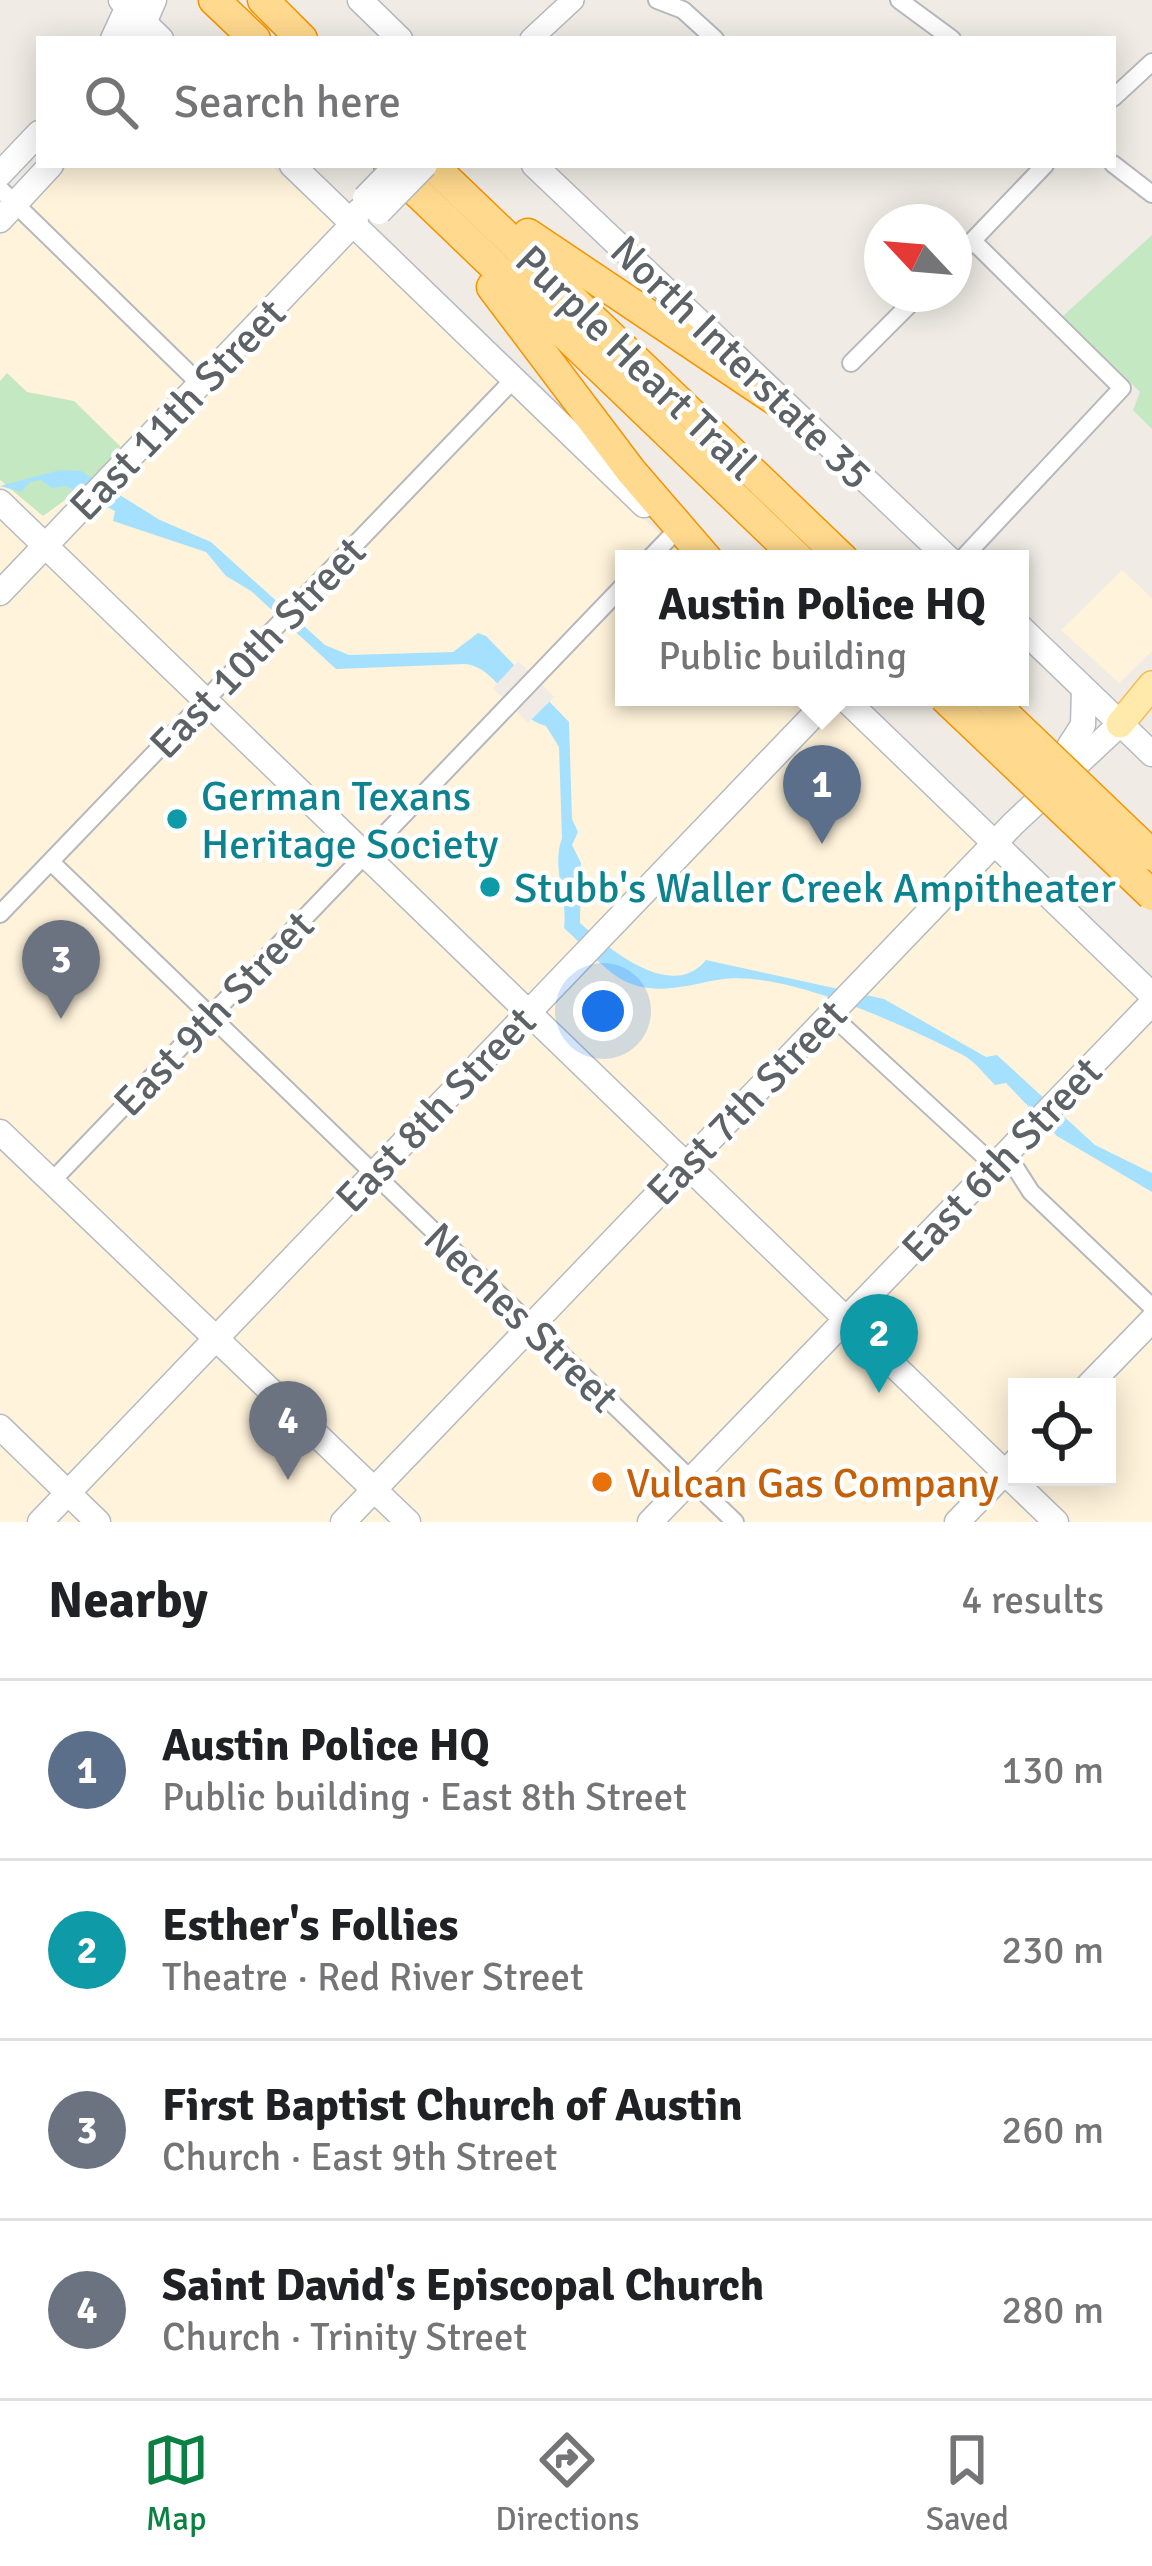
<!DOCTYPE html>
<html lang="en">
<head>
<meta charset="utf-8">
<style>
	:root { --surface:#fff; --page:#f6f6f6; --text:#202124; --muted:#757577; --line:#e0e0e0; --accent:#0b8043 }
	body { margin:0; font-family:Signika,sans-serif; background:var(--page); color:var(--text) }
	.controls { position:absolute; right:36px; bottom:36px; display:grid; overflow:hidden; border-radius:0px; box-shadow:0 6px 30px #0003 }
	.controls button { width:108px; height:108px; display:grid; place-items:center; padding:0; border:0; border-bottom:3px solid var(--line); background:var(--surface); color:var(--text); font:60px sans-serif }
	.compass { position:absolute; left:864px; top:204px; width:108px; height:108px; border-radius:50%; background:var(--surface); box-shadow:0 6px 30px #0003; rotate:296deg }
	.you { position:absolute; left:603px; top:1011px; width:42px; height:42px; margin:-30px; border:9px solid #fff; border-radius:50%; background:#1a73e8; box-shadow:0 0 0 18px #1a73e833 }
	.badge { display:grid; place-items:center; width:78px; height:78px; border-radius:50%; background:var(--accent); color:#fff; font-size:39px; font-weight:700 }
	.pin { position:absolute; translate:-50% -99px; filter:drop-shadow(0 3px 6px #0008) }
	.pin::after { content:''; position:absolute; top:63px; width:42px; height:36px; background:inherit; clip-path:polygon(0 0,100% 0,50% 100%) }
	.popup { position:absolute; left:615px; top:550px; width:414px; height:156px; box-sizing:border-box; display:grid; place-content:center; border-radius:0px; background:var(--surface); filter:drop-shadow(0 3px 9px #0005); font-size:39px; white-space:nowrap; color:var(--muted) }
	.popup b { font-size:45px; color:var(--text) }
	.popup::after { content:''; position:absolute; left:50%; top:100%; margin-left:-24px; border:24px solid transparent; border-top-color:var(--surface) }
	.list { margin:0; padding:0; list-style:none }
	h2 { display:flex; justify-content:space-between; align-items:center; height:156px; margin:0; padding:0 48px; font-size:51px }
	h2 small { font-size:39px; font-weight:400; color:var(--muted) }
	.list li { display:grid; grid-template-columns:78px 1fr auto; gap:36px; align-items:center; box-sizing:border-box; height:180px; padding:0 48px; border-top:3px solid var(--line) }
	.list b { display:block; font-size:45px; white-space:nowrap }
	.list p { margin:0; font-size:39px; white-space:nowrap; color:var(--muted) }
	.list em { font-size:39px; font-style:normal; color:var(--muted) }
	.icon { flex:none; width:66px; height:66px; fill:none; stroke:currentColor; stroke-width:2; stroke-linecap:round; stroke-linejoin:round }
	.map { position:relative; flex:none; width:1152px; height:1522px; overflow:hidden }
	.search { position:absolute; background:var(--surface); box-shadow:0 6px 30px #0003; left:36px; right:36px; top:36px; height:132px; display:flex; align-items:center; gap:30px; box-sizing:border-box; padding:0 42px; border-radius:0px; color:var(--muted); font-size:45px }
	.sheet { height:876px; background:var(--surface) }
	nav { display:flex; justify-content:space-around; align-items:center; box-sizing:border-box; height:168px; border-top:3px solid var(--line); background:var(--surface); font-size:33px; color:var(--muted) }
	nav a { display:grid; justify-items:center; gap:6px }
	nav .on { color:var(--accent) }
	.map>svg:first-child { display:block }
	.commercial { fill:#fff3db; fill-rule:evenodd }
	.green { fill:#c4e8c1 }
	.water { fill:#a6e0ff }
	.pier { fill:#f0ece5 }
	.lines { fill:none; stroke-linecap:round; stroke-linejoin:round }
	.minor-casing { stroke:#b6b8bc; stroke-width:20 }
	.tertiary-casing { stroke:#b6b8bc; stroke-width:24 }
	.secondary-casing { stroke:#b6bbbf; stroke-width:27 }
	.primary-casing { stroke:#f5bc58; stroke-width:30 }
	.motorway-casing { stroke:#f59400; stroke-width:33 }
	.minor { stroke:#fff; stroke-width:16 }
	.tertiary { stroke:#fff; stroke-width:21 }
	.secondary { stroke:#fff; stroke-width:24 }
	.primary { stroke:#ffeaab; stroke-width:27 }
	.motorway { stroke:#ffd98d; stroke-width:30 }
	.secondary-bridge-casing { stroke:#b6bbbf; stroke-width:27; stroke-linecap:butt }
	.motorway-bridge-casing { stroke:#f59400; stroke-width:33; stroke-linecap:butt }
	.secondary-bridge { stroke:#fff; stroke-width:24 }
	.motorway-bridge { stroke:#ffd98d; stroke-width:30 }
	.culture-dot { fill:#0f9aa8; stroke:#fff; stroke-width:4.5 }
	.food-dot { fill:#e8710a; stroke:#fff; stroke-width:4.5 }
	.labels { text-anchor:middle; stroke-width:9; stroke-linejoin:round; paint-order:stroke }
	.street-label { font-size:42px; fill:#5d6266; stroke:#fff }
	.culture-label { font-size:42px; fill:#0d838f; stroke:#fff; text-anchor:start }
	.food-label { font-size:42px; fill:#c56008; stroke:#fff; text-anchor:start }
</style>
</head>
<body>
<div class="map">
<svg width="1152" height="1522" viewBox="0 0 1152 1522">
	<rect width="100%" height="100%" fill="#f0ece5"/>
	<g class="commercial">
		<path d="M69,165H271L686,559H624V697H831L1152,1004V1522H0V236ZM1017,1387H1107V1477H1017Z"/>
		<path d="M1122,570L1152,598V651L1119,683L1061,630Z"/>
	</g>
	<g class="green">
		<path d="M1152,235V429L1133,410L1140,392L1063,316Z"/>
		<path d="M7,373L27,392L74,401L123,449L97,477L43,516L0,480V381Z"/>
	</g>
	<path class="water" d="M60,470L81,471L160,520L211,542L325,645L349,655L453,652L478,633L486,636L569,722L572,819L578,832L572,845L581,863L580,923C607,947 671,1003 706,960L884,999L986,1057L997,1055L1095,1145L1152,1173V1192L1057,1136L1006,1083L995,1085C985,1075 974,1060 961,1054C902,1025 783,968 717,980C685,986 650,997 619,978C599,965 581,943 564,928C568,898 551,868 562,838L559,747L546,726C511,717 499,667 465,664L336,669L251,591L226,576L206,552L113,521L115,511L66,486L52,488L41,480L30,482L21,492L0,486Z"/>
	<path class="pier" d="M518,661L554,697L528,723L493,688Z"/>
	<g class="lines">
		<defs>
			<g id="minor">
				<path d="M657,0L683,10L715,39"/>
				<path d="M899,0L952,39"/>
				<path d="M1113,98L1152,62"/>
				<path d="M1113,164L1152,194"/>
				<path d="M0,189L200,384"/>
				<path d="M954,260L1045,165"/>
				<path d="M851,363L920,294"/>
				<path d="M649,559L674,533"/>
				<path d="M962,559L1122,388L973,241"/>
				<path d="M51,862L735,1522"/>
				<path d="M0,914L514,379"/>
				<path d="M830,1014L995,1166L1015,1167L1031,1192L1152,1307"/>
				<path d="M52,1181L624,585"/>
			</g>
			<path id="tertiary" d="M531,39L573,0"/>
			<g id="secondary">
				<path d="M121,0L161,39"/>
				<path d="M360,0L400,39"/>
				<path d="M113,39L131,0"/>
				<path d="M137,39L154,0"/>
				<path d="M292,165L644,505"/>
				<path d="M534,165L949,559"/>
				<path d="M0,174L39,133"/>
				<path d="M0,220L51,165"/>
				<path d="M0,502L1056,1522"/>
				<path d="M0,593L353,224L359,211"/>
				<path d="M1020,627L1152,754"/>
				<path d="M843,697L1152,995"/>
				<path d="M1051,775L1083,725L1084,689"/>
				<path d="M0,1132L408,1522"/>
				<path d="M1087,1387L1152,1320"/>
				<path d="M0,1427L98,1522"/>
				<path d="M40,1522L831,697"/>
				<path d="M343,1522L1013,824L1120,724"/>
				<path d="M650,1522L1152,1003"/>
				<path d="M957,1522L1017,1460"/>
			</g>
			<path id="primary" d="M1120,724L1152,685"/>
			<g id="motorway">
				<path d="M214,0L255,39"/>
				<path d="M263,0L302,39"/>
				<path d="M389,165L799,559"/>
				<path d="M432,165L843,559"/>
				<path d="M528,234L777,401"/>
				<path d="M492,287L631,471L707,559"/>
			</g>
		</defs>
		<use href="#minor" class="minor-casing"/>
		<use href="#tertiary" class="tertiary-casing"/>
		<use href="#secondary" class="secondary-casing"/>
		<use href="#primary" class="primary-casing"/>
		<use href="#motorway" class="motorway-casing"/>
		<use href="#minor" class="minor"/>
		<use href="#tertiary" class="tertiary"/>
		<use href="#secondary" class="secondary"/>
		<use href="#primary" class="primary"/>
		<use href="#motorway" class="motorway"/>
		<defs>
			<g id="secondary-bridge">
				<path d="M365,198L397,165"/>
				<path d="M379,212L425,165"/>
			</g>
			<g id="motorway-bridge">
				<path d="M944,697L1152,895"/>
				<path d="M987,697L1152,855"/>
			</g>
		</defs>
		<use href="#secondary-bridge" class="secondary-bridge-casing"/>
		<use href="#motorway-bridge" class="motorway-bridge-casing"/>
		<use href="#secondary-bridge" class="secondary-bridge"/>
		<use href="#motorway-bridge" class="motorway-bridge"/>
	</g>
	<g class="culture-dot">
		<circle cx="177" cy="819" r="12"/>
		<circle cx="490" cy="887" r="12"/>
	</g>
	<circle class="food-dot" cx="602" cy="1482" r="12"/>
	<g class="labels">
		<g class="street-label">
			<text transform="translate(637 362) rotate(44)" y="15">Purple Heart Trail</text>
			<text transform="translate(742 362) rotate(44)" y="15">North Interstate 35</text>
			<text transform="translate(177 409) rotate(-46)" y="15">East 11th Street</text>
			<text transform="translate(257 647) rotate(-46)" y="15">East 10th Street</text>
			<text transform="translate(213 1013) rotate(-46)" y="15">East 9th Street</text>
			<text transform="translate(746 1102) rotate(-46)" y="15">East 7th Street</text>
			<text transform="translate(435 1109) rotate(-46)" y="15">East 8th Street</text>
			<text transform="translate(1001 1159) rotate(-46)" y="15">East 6th Street</text>
			<text transform="translate(522 1317) rotate(44)" y="15">Neches Street</text>
		</g>
		<g class="culture-label">
			<text x="201" y="810">German Texans<tspan x="201" dy="48">Heritage Society</tspan></text>
			<text x="514" y="902">Stubb's Waller Creek Ampitheater</text>
		</g>
		<g class="food-label">
			<text x="626" y="1497">Vulcan Gas Company</text>
		</g>
	</g>
</svg>
<div class="controls">
<button><svg class="icon" aria-label="locate" viewBox="0 0 24 24"><circle cx="12" cy="12" r="6"/><path d="M12 2v4M12 18v4M2 12h4M18 12h4"/></svg></button>
</div>
<svg class="compass" viewBox="-18 -18 36 36"><path d="M0-13l5 13h-10z" fill="#e53935"/><path d="M0 13l5-13h-10z" fill="#757577"/></svg>
<div class="you"></div>
<div class="pin badge" style="left:822px;top:844px;background:#5c6f8a">1</div>
<div class="popup"><b>Austin Police HQ</b>Public building</div>
<div class="pin badge" style="left:879px;top:1393px;background:#0f9aa8">2</div>
<div class="pin badge" style="left:61px;top:1019px;background:#6b7280">3</div>
<div class="pin badge" style="left:288px;top:1480px;background:#6b7280">4</div>
<div class="search"><svg class="icon" aria-label="search" viewBox="0 0 24 24"><circle cx="10" cy="10" r="6"/><path d="M15 15l6 6"/></svg>Search here</div>
</div>
<section class="sheet">
<h2>Nearby<small>4 results</small></h2>
<ul class="list">
<li><span class="badge" style="background:#5c6f8a">1</span><div><b>Austin Police HQ</b><p>Public building · East 8th Street</p></div><em>130 m</em></li>
<li><span class="badge" style="background:#0f9aa8">2</span><div><b>Esther's Follies</b><p>Theatre · Red River Street</p></div><em>230 m</em></li>
<li><span class="badge" style="background:#6b7280">3</span><div><b>First Baptist Church of Austin</b><p>Church · East 9th Street</p></div><em>260 m</em></li>
<li><span class="badge" style="background:#6b7280">4</span><div><b>Saint David's Episcopal Church</b><p>Church · Trinity Street</p></div><em>280 m</em></li>
</ul>
</section>
<nav>
<a class="on"><svg class="icon" aria-label="map" viewBox="0 0 24 24"><path d="M3 6l6-2 6 2 6-2v14l-6 2-6-2-6 2zM9 4v14M15 6v14"/></svg>Map</a>
<a><svg class="icon" aria-label="directions" viewBox="0 0 24 24"><path d="M12 3l9 9-9 9-9-9zM9 14v-3h6M13 9l2 2-2 2"/></svg>Directions</a>
<a><svg class="icon" aria-label="saved" viewBox="0 0 24 24"><path d="M7 4h10v16l-5-4-5 4z"/></svg>Saved</a>
</nav>
</body>
</html>
